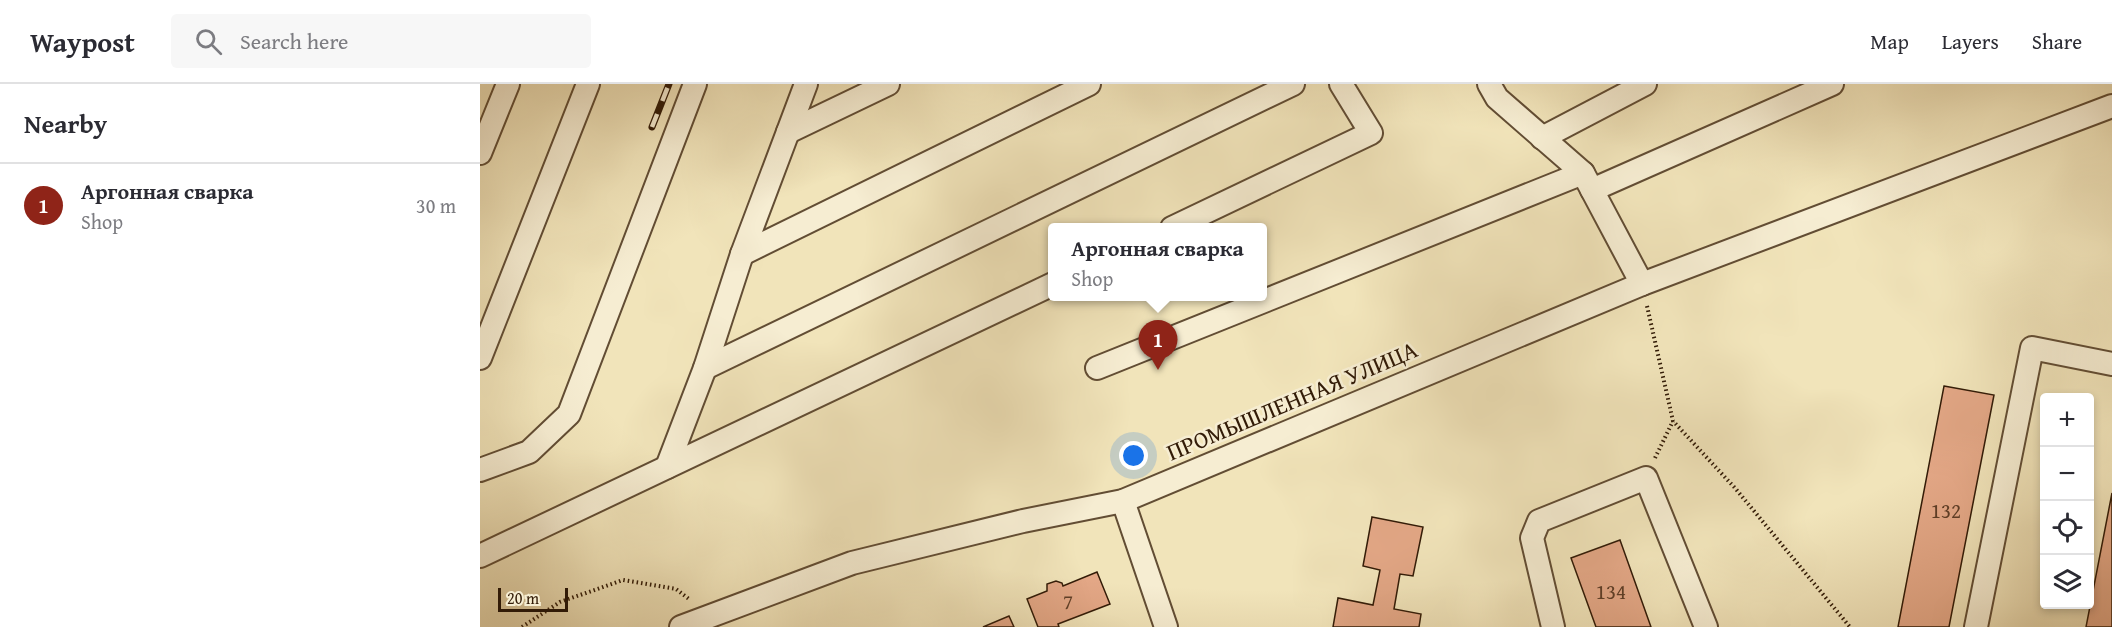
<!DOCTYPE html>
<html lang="en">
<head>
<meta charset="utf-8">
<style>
	:root { --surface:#fff; --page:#f7f7f7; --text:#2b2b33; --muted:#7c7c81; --line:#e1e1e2; --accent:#8f2418 }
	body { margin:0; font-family:"Gentium Book Plus",serif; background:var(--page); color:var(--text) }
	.controls { position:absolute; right:18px; bottom:18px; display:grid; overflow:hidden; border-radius:6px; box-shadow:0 3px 9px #0003 }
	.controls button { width:54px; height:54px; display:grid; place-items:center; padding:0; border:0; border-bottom:2px solid var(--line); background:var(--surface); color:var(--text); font:30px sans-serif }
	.scale { position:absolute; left:18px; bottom:15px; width:70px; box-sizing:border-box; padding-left:6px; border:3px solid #321b07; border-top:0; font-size:16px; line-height:21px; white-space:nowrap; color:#321b07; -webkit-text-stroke:4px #f6edd2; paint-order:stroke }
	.you { position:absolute; left:654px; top:372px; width:21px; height:21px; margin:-15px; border:4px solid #fff; border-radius:50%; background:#1a73e8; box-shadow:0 0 0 9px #1a73e833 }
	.badge { display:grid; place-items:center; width:39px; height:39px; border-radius:50%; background:var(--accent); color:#fff; font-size:20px; font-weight:700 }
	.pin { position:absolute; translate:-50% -50px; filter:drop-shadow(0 2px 3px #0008) }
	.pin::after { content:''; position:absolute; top:32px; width:21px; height:18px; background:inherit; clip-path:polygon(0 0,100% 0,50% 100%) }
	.popup { position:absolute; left:568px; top:139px; width:219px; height:78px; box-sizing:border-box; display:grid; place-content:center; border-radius:6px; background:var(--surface); filter:drop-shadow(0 2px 4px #0005); font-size:20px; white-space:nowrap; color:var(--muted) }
	.popup b { font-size:22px; color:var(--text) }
	.popup::after { content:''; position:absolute; left:50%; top:100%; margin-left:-12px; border:12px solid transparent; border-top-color:var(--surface) }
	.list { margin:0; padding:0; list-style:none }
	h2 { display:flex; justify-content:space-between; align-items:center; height:78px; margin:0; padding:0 24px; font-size:26px }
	h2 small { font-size:20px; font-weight:400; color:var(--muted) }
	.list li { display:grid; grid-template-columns:39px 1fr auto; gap:18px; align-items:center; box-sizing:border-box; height:84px; padding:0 24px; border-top:2px solid var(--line) }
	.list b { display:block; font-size:22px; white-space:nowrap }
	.list p { margin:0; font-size:20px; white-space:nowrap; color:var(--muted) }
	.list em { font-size:20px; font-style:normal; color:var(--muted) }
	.icon { flex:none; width:33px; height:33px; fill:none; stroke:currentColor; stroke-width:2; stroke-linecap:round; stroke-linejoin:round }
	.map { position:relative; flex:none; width:1632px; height:543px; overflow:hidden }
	header { display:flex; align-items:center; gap:36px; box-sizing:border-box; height:84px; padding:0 30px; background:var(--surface); border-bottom:2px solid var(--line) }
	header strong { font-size:28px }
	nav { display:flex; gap:33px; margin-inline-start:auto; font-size:21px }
	.search { width:420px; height:54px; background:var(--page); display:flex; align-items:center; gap:15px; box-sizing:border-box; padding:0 21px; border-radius:6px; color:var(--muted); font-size:22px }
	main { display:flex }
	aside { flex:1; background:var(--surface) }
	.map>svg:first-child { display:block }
	.building { fill:#e3a786; stroke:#321b07; stroke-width:1.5 }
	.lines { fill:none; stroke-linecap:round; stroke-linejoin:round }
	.minor-casing { stroke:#624d34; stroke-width:26 }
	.path { stroke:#321b07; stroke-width:4; stroke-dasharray:1.5 3; stroke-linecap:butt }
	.minor { stroke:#f6edd2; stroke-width:22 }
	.rail-casing { stroke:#321b07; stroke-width:7 }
	.rail { stroke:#f6edd2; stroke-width:4.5; stroke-dasharray:14; stroke-linecap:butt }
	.labels { text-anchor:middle; stroke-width:5; stroke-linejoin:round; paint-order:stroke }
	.number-label { font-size:21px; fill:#5e3e27 }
	.street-label { font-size:24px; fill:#321b07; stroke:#f6edd2 }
</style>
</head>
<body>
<header>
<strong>Waypost</strong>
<div class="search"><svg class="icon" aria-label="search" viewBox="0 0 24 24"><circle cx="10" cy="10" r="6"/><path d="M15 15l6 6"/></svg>Search here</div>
<nav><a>Map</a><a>Layers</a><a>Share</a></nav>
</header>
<main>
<aside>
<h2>Nearby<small></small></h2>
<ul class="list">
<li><span class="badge">1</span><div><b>Аргонная сварка</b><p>Shop</p></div><em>30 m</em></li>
</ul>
</aside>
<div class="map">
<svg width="1632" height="543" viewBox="0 0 1632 543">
	<rect width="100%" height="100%" fill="#f1e4ba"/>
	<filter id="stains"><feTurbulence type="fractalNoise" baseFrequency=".00333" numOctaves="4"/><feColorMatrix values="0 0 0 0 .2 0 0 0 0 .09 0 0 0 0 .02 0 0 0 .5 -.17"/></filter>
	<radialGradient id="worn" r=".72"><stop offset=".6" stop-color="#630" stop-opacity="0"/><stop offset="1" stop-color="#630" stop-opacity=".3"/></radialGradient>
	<g class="building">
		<path d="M1464,302L1514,311L1469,543H1418Z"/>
		<path d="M1632,409V543H1606Z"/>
		<path d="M892,433L943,443L933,492L920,490L914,525L941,530L939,543H853L858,514L893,521L900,486L883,482Z"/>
		<path d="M1140,456L1171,543H1116L1091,474Z"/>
		<path d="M617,488L630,520L578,540L579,543H558L547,515L567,507V500L576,497L582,499L583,502Z"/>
		<path d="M529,532L534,543H503Z"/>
	</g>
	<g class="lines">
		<defs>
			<g id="minor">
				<path d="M1009,0L1017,14L1103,89L1162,200"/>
				<path d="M308,48L408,0"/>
				<path d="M1062,54L1165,0"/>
				<path d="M0,69L28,0"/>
				<path d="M1112,106L1352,0"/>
				<path d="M692,144L891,49L861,0"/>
				<path d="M262,170L609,0"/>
				<path d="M0,274L108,0"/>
				<path d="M225,284L813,0"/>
				<path d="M617,284L1103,89"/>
				<path d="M187,383L225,284L262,170L326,0"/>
				<path d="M0,386L49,368L89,330L215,0"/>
				<path d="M643,417L686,543"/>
				<path d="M0,472L573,200"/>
				<path d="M201,543L372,479L543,437L643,417L1162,200L1632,22"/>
				<path d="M1073,543L1052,454L1059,437L1166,394L1226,543"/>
				<path d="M1496,543L1552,264L1632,280"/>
			</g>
		</defs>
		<use href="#minor" class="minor-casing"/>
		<g class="path">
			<path d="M1167,222L1193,337L1255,404L1370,543"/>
			<path d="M1175,374L1193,337"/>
			<path d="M42,543L80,518L143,496L196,505L209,515"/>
		</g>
		<use href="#minor" class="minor"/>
		<defs>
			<path id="rail" d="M172,43L189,0"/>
		</defs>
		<use href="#rail" class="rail-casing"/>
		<use href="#rail" class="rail"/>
	</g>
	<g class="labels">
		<g class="number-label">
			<text x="1466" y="434">132</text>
			<text x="1131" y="515">134</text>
			<text x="588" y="525">7</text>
		</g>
		<g class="street-label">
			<text transform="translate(812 317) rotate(-23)" y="8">ПРОМЫШЛЕННАЯ УЛИЦА</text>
		</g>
	</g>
	<rect width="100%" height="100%" filter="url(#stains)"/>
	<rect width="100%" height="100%" fill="url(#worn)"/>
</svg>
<div class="controls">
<button>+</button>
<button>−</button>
<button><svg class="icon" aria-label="locate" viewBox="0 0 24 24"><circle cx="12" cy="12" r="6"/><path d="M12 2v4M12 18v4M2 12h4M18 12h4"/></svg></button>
<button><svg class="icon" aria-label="layers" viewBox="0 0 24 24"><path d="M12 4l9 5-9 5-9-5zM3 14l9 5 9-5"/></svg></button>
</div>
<div class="scale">20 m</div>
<div class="you"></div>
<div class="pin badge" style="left:678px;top:286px">1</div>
<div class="popup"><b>Аргонная сварка</b>Shop</div>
</div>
</main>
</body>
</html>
